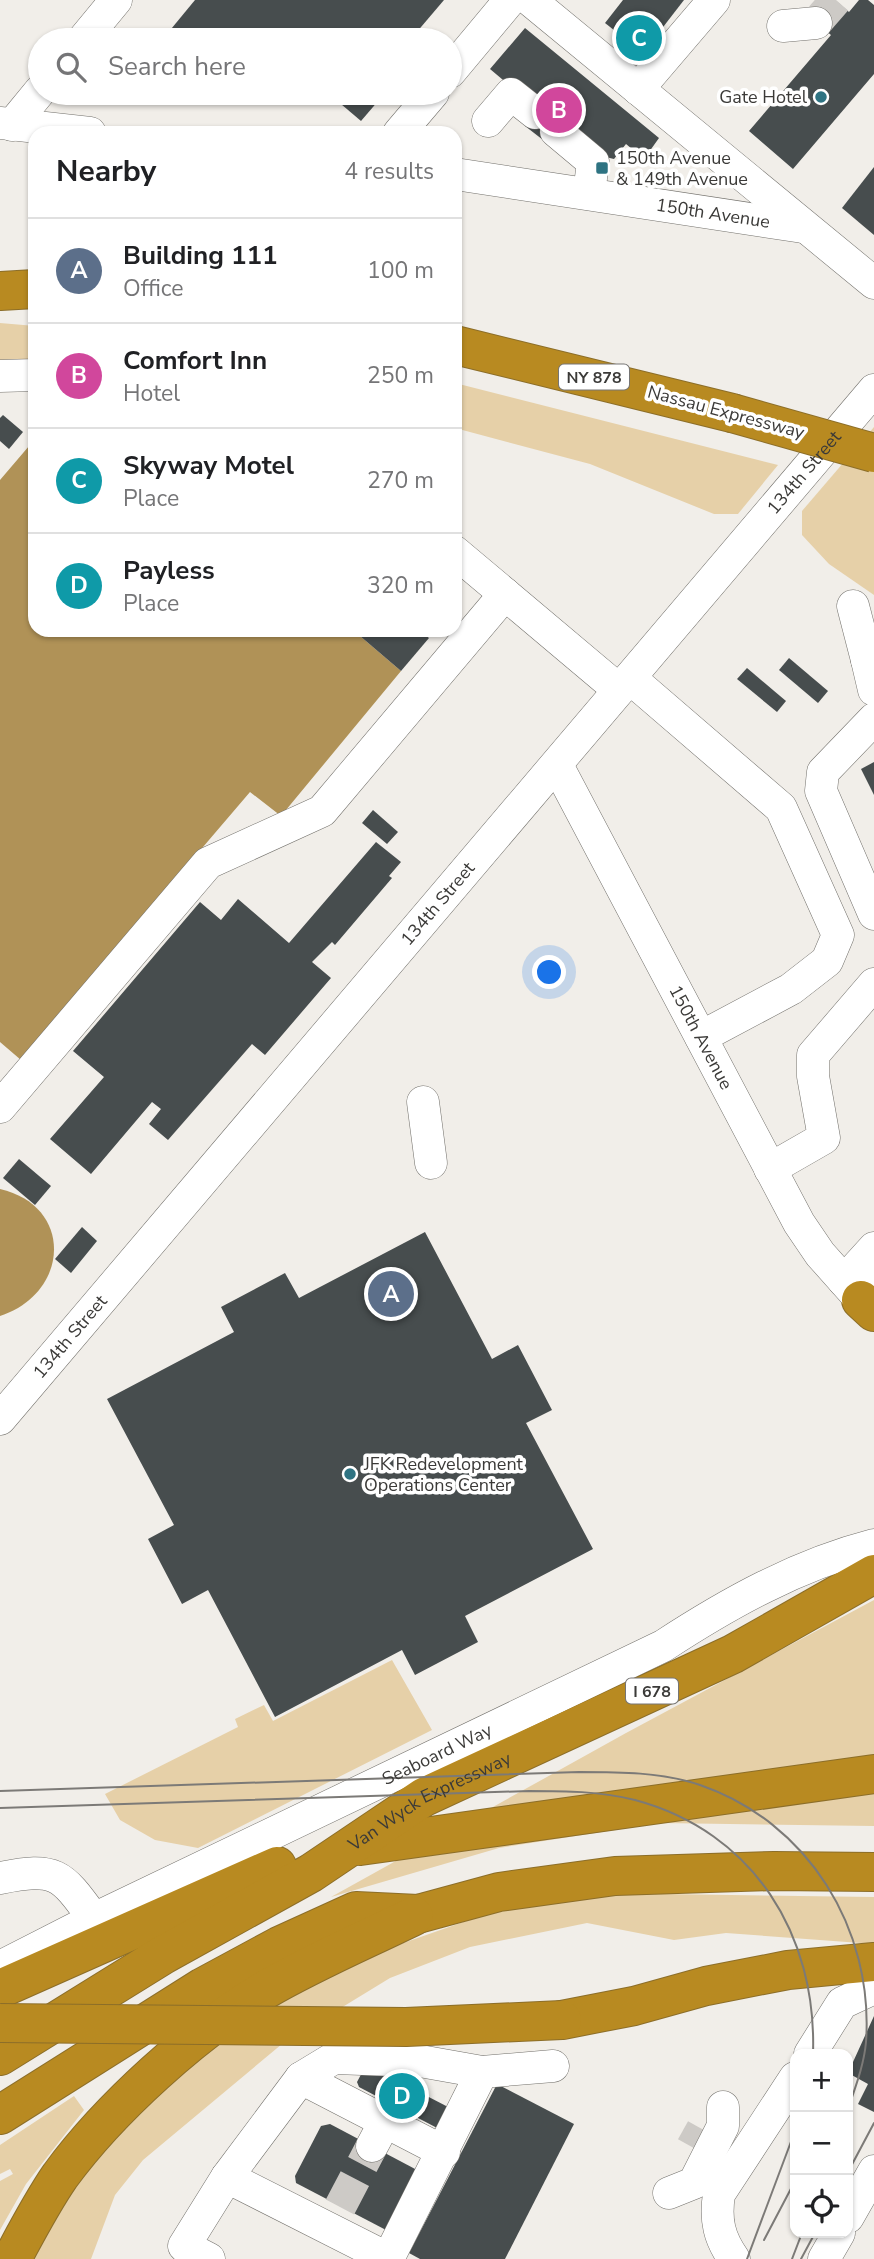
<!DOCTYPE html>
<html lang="en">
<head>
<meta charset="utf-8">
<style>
	:root { --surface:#fff; --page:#f2f2f2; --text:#202124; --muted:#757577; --line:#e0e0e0; --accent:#2e7382 }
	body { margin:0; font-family:"Nunito Sans",sans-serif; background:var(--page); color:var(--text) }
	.controls { position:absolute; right:21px; bottom:21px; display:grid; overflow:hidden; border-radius:14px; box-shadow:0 2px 5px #0004 }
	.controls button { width:63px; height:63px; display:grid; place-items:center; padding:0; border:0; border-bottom:2px solid var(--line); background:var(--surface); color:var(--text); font:35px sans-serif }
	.you { position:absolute; left:550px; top:973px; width:24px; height:24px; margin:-18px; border:5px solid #fff; border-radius:50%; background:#1a73e8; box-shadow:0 0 0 10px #1a73e833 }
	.badge { display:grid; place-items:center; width:46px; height:46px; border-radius:50%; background:var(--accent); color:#fff; font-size:23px; font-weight:700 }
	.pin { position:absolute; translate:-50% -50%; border:4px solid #fff; box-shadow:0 2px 7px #0006 }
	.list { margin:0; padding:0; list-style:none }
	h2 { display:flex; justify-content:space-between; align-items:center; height:91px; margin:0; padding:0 28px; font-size:30px }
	h2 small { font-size:23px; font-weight:400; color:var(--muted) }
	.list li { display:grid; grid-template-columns:46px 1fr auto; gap:21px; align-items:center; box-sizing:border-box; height:105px; padding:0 28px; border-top:2px solid var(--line) }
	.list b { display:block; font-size:26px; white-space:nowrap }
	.list p { margin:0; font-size:23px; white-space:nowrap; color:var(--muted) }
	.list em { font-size:23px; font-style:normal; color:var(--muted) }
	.icon { flex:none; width:38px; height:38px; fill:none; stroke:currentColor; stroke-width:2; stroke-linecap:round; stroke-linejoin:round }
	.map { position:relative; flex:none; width:874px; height:2259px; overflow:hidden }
	.search { position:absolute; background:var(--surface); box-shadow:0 2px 5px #0004; left:28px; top:28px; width:434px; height:77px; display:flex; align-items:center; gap:18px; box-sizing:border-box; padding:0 24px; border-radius:38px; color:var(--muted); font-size:26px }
	.panel { position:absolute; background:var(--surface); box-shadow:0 2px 5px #0004; left:28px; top:126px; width:434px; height:511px; border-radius:21px }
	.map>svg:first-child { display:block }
	.green { fill:#e6d0a8 }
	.water { fill:#b09257 }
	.building { fill:#474d4e }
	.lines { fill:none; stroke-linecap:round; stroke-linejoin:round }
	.minor-tunnel { stroke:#cdcac6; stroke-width:32; stroke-dasharray:32 16; stroke-linecap:butt }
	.minor-casing { stroke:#73716c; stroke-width:33 }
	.highway-casing { stroke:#8c6e29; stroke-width:40 }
	.minor { stroke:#fff; stroke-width:32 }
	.highway { stroke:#b88a21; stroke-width:38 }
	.tram { stroke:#7c7a77; stroke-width:2 }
	.highway-bridge-casing { stroke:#8c6e29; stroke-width:40; stroke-linecap:butt }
	.highway-bridge { stroke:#b88a21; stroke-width:38 }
	.poi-dot { fill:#2e7382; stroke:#fff; stroke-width:2.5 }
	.labels { text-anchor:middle; stroke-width:7; stroke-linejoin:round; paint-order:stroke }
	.shield { fill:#fff; stroke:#767574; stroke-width:2 }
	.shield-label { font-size:16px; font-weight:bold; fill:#3b3a38 }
	.poi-label { font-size:18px; fill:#3b3a38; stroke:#fff; text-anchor:start }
	.street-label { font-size:18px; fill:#3b3a38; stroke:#fff }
</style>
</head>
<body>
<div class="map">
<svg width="874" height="2259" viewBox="0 0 874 2259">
	<rect width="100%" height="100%" fill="#f1eee9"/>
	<g class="green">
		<path d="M0,323L35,326V359L0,363Z"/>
		<path d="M455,383L778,465L738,514H714L590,464L455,428Z"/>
		<path d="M874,427V595L829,564L802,535V511Z"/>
		<path d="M874,1600V1826L660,1823L499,1848L331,1897L626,1733Z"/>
		<path d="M392,1660L432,1730L198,1848L155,1840L120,1820L105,1794L238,1727L235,1719L264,1705L273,1721Z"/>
		<path d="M597,1893L874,1897V1944L726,1933L674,1940L587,1923L470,1947L390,1978L282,2044L143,2160L115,2195L91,2259H21L78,2163L209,2043L273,2008L303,1983L389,1948L492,1912Z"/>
		<path d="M74,2096L84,2110L26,2184L0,2230V2181L13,2174L10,2169L0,2174V2145Z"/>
	</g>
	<g class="water">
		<path d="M35,439V630H353L401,671L281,816L250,792L21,1060L0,1042V480Z"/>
		<path d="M0,1189C74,1206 70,1293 0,1316Z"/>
	</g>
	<g class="building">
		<path d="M195,0H444L410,40H162Z"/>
		<path d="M623,0H684L643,53L605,23Z"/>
		<path d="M822,0H835L849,12L859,0H868L874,5V74L793,169L749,131L831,35L808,16Z"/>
		<path d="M525,28L659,138L644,159L626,144L614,159L547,143L525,126L542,105L509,85L490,69Z"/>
		<path d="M105,93H174L168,101Z"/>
		<path d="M328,93H385L361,121Z"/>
		<path d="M874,167V235L842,208Z"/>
		<path d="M3,415L23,432L9,449L0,441V418Z"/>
		<path d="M353,630H419L429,638L401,671Z"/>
		<path d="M789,658L828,691L818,703L779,670Z"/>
		<path d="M747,668L786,701L777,712L737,679Z"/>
		<path d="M874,762V795L861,769Z"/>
		<path d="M373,810L398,832L387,844L362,823Z"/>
		<path d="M376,842L401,862L389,876L392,878L335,945L332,942L312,962L331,978L265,1055L252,1044L168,1140L149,1124L161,1109L152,1102L91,1174L50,1139L104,1077L73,1051L200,902L221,920L238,899L289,943Z"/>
		<path d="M19,1159L51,1186L35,1205L3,1178Z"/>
		<path d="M82,1227L97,1241L71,1273L55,1259Z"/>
		<path d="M425,1232L492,1359L518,1345L552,1410L526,1423L593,1549L465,1616L478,1642L415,1675L402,1650L275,1717L208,1590L182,1604L148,1539L174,1525L107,1399L234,1332L221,1307L285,1273L299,1298Z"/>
		<path d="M874,2016V2112L858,2104L868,2084L848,2073Z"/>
		<path d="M369,2066L450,2108L439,2129L359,2087L357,2082L365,2067Z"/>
		<path d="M497,2084L574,2124L505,2259H420L409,2253Z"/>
		<path d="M330,2124L417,2170L386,2230L296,2183L295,2176L321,2126Z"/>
	</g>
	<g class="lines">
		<g class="minor-tunnel">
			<path d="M816,23L836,0"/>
			<path d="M394,2105L405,2084"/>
			<path d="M692,2147L702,2129"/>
			<path d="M340,2207L372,2146"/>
		</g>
		<defs>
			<g id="minor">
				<path d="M530,0L874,283"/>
				<path d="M783,26L816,23"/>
				<path d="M83,40L116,0"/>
				<path d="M450,72L510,0"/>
				<path d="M638,89L714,0"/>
				<path d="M488,121L511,94L535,113"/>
				<path d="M0,123L90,133"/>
				<path d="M12,125L40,91"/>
				<path d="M556,131L593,162L589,194"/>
				<path d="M399,133L433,93"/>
				<path id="s1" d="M455,174L803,227"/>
				<path d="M0,376L35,375"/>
				<path d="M455,552L619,690"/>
				<path d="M853,606L867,660"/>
				<path d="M874,651L867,660L874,690"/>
				<path d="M630,678L781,808L838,935L827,961L791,989L701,1037"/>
				<path d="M874,719L823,772L821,791L874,914"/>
				<path id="s2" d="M557,765L799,1223L820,1254L861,1300L874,1283"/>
				<path d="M423,1102L431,1163"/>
				<path d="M0,1107L208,863L322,811L505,594"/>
				<path d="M770,1169L824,1138L813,1076V1055L874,984"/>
				<path d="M844,1281L874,1248"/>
				<path id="s3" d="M0,1419L874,390"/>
				<path d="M0,1878C57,1866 62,1875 94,1919"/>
				<path id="s4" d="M0,1967L94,1919L663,1646C729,1603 797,1565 874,1545"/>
				<path d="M810,2054L842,2003L874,1988"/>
				<path d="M301,2078L444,2152"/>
				<path d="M372,2146L394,2105"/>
				<path d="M227,2177L389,2259"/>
				<path d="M669,2193L694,2183L723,2126V2107"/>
				<path d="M848,2217L874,2171"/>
				<path d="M209,2259L184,2246L227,2177L301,2078L334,2058L420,2061L482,2072L553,2066"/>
				<path d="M388,2259L482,2072"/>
				<path d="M734,2259C719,2238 715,2220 719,2194L795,2078"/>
				<path d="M824,2259L839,2233"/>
			</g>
			<g id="highway">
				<path d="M0,291L35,289"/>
				<path d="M455,345L732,413"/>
				<path d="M861,1300L874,1312"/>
				<path d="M360,1846L874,1774"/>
				<path d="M0,1989L277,1866"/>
				<path d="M562,2020L634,2006L706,1986L788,1970L874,1962"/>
				<path id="s5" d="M0,2056L163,1955L311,1873L424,1797L733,1654L874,1574"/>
				<path d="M0,2115L203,1987L279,1946L356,1911L418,1914L499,1892L615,1876L774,1871L874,1872"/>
				<path d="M12,2259C27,2231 42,2202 60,2176C109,2109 194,2032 265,1990C313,1962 365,1940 414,1916"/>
			</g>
		</defs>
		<use href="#minor" class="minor-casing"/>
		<use href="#highway" class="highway-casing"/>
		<use href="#minor" class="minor"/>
		<use href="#highway" class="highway"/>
		<g class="tram">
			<path d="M0,1791L579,1772C619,1772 662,1772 700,1785C808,1822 874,1929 866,2042C864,2065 855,2088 848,2109"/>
			<path d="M0,1808L529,1791C564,1791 600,1791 635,1800C754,1832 817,1935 813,2054"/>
			<path d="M848,2172L874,2123"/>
			<path d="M764,2240L795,2181"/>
			<path d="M747,2259L795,2131"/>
			<path d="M792,2259L802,2233"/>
			<path d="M801,2259L815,2233"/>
		</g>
		<defs>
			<g id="highway-bridge">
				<path d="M732,413L874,453"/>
				<path d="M0,2023L406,2027L562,2020"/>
			</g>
		</defs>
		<use href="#highway-bridge" class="highway-bridge-casing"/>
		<use href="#highway-bridge" class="highway-bridge"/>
	</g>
	<g class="poi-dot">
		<circle cx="821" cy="97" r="7"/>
		<rect x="595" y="161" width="14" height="14" rx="3.5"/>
		<circle cx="350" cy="1474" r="7"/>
	</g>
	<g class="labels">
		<g class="shield">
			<rect x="559" y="364.5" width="70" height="25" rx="5"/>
			<rect x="626" y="1678.5" width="52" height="25" rx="5"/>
		</g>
		<g class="shield-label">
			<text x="594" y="383">NY 878</text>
			<text x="652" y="1697">I 678</text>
		</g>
		<g class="poi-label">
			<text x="807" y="103" text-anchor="end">Gate Hotel</text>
			<text x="616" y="164">150th Avenue<tspan x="616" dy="21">&amp; 149th Avenue</tspan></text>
			<text x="364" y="1470">JFK Redevelopment<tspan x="364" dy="21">Operations Center</tspan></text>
		</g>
		<g class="street-label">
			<text dy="6" stroke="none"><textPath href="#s1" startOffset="261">150th Avenue</textPath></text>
			<text transform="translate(726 412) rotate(15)" y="6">Nassau Expressway</text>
			<text dy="6" stroke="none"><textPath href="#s3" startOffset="1242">134th Street</textPath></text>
			<text dy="6" stroke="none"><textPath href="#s3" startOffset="676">134th Street</textPath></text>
			<text dy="6" stroke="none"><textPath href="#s2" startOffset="308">150th Avenue</textPath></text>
			<text dy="6" stroke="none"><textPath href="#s3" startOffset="108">134th Street</textPath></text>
			<text dy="6" stroke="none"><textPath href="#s4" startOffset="486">Seaboard Way</textPath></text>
			<text dy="6" stroke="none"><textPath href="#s5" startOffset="500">Van Wyck Expressway</textPath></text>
		</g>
	</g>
</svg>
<div class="controls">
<button>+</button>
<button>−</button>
<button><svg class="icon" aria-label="locate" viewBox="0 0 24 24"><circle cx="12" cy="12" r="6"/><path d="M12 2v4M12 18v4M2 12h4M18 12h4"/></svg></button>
</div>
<div class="you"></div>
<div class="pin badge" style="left:391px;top:1294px;background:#5c6f8a">A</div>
<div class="pin badge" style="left:559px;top:110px;background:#d1479c">B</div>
<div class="pin badge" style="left:639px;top:38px;background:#0f9aa8">C</div>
<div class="pin badge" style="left:402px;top:2096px;background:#0f9aa8">D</div>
<div class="search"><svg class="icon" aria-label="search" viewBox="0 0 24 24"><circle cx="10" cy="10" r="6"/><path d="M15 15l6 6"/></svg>Search here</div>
<section class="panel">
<h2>Nearby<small>4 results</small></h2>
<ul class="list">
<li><span class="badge" style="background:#5c6f8a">A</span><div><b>Building 111</b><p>Office</p></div><em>100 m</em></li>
<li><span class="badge" style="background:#d1479c">B</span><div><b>Comfort Inn</b><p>Hotel</p></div><em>250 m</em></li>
<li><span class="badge" style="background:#0f9aa8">C</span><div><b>Skyway Motel</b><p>Place</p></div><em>270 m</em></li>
<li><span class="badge" style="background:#0f9aa8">D</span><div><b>Payless</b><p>Place</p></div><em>320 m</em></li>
</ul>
</section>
</div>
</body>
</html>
